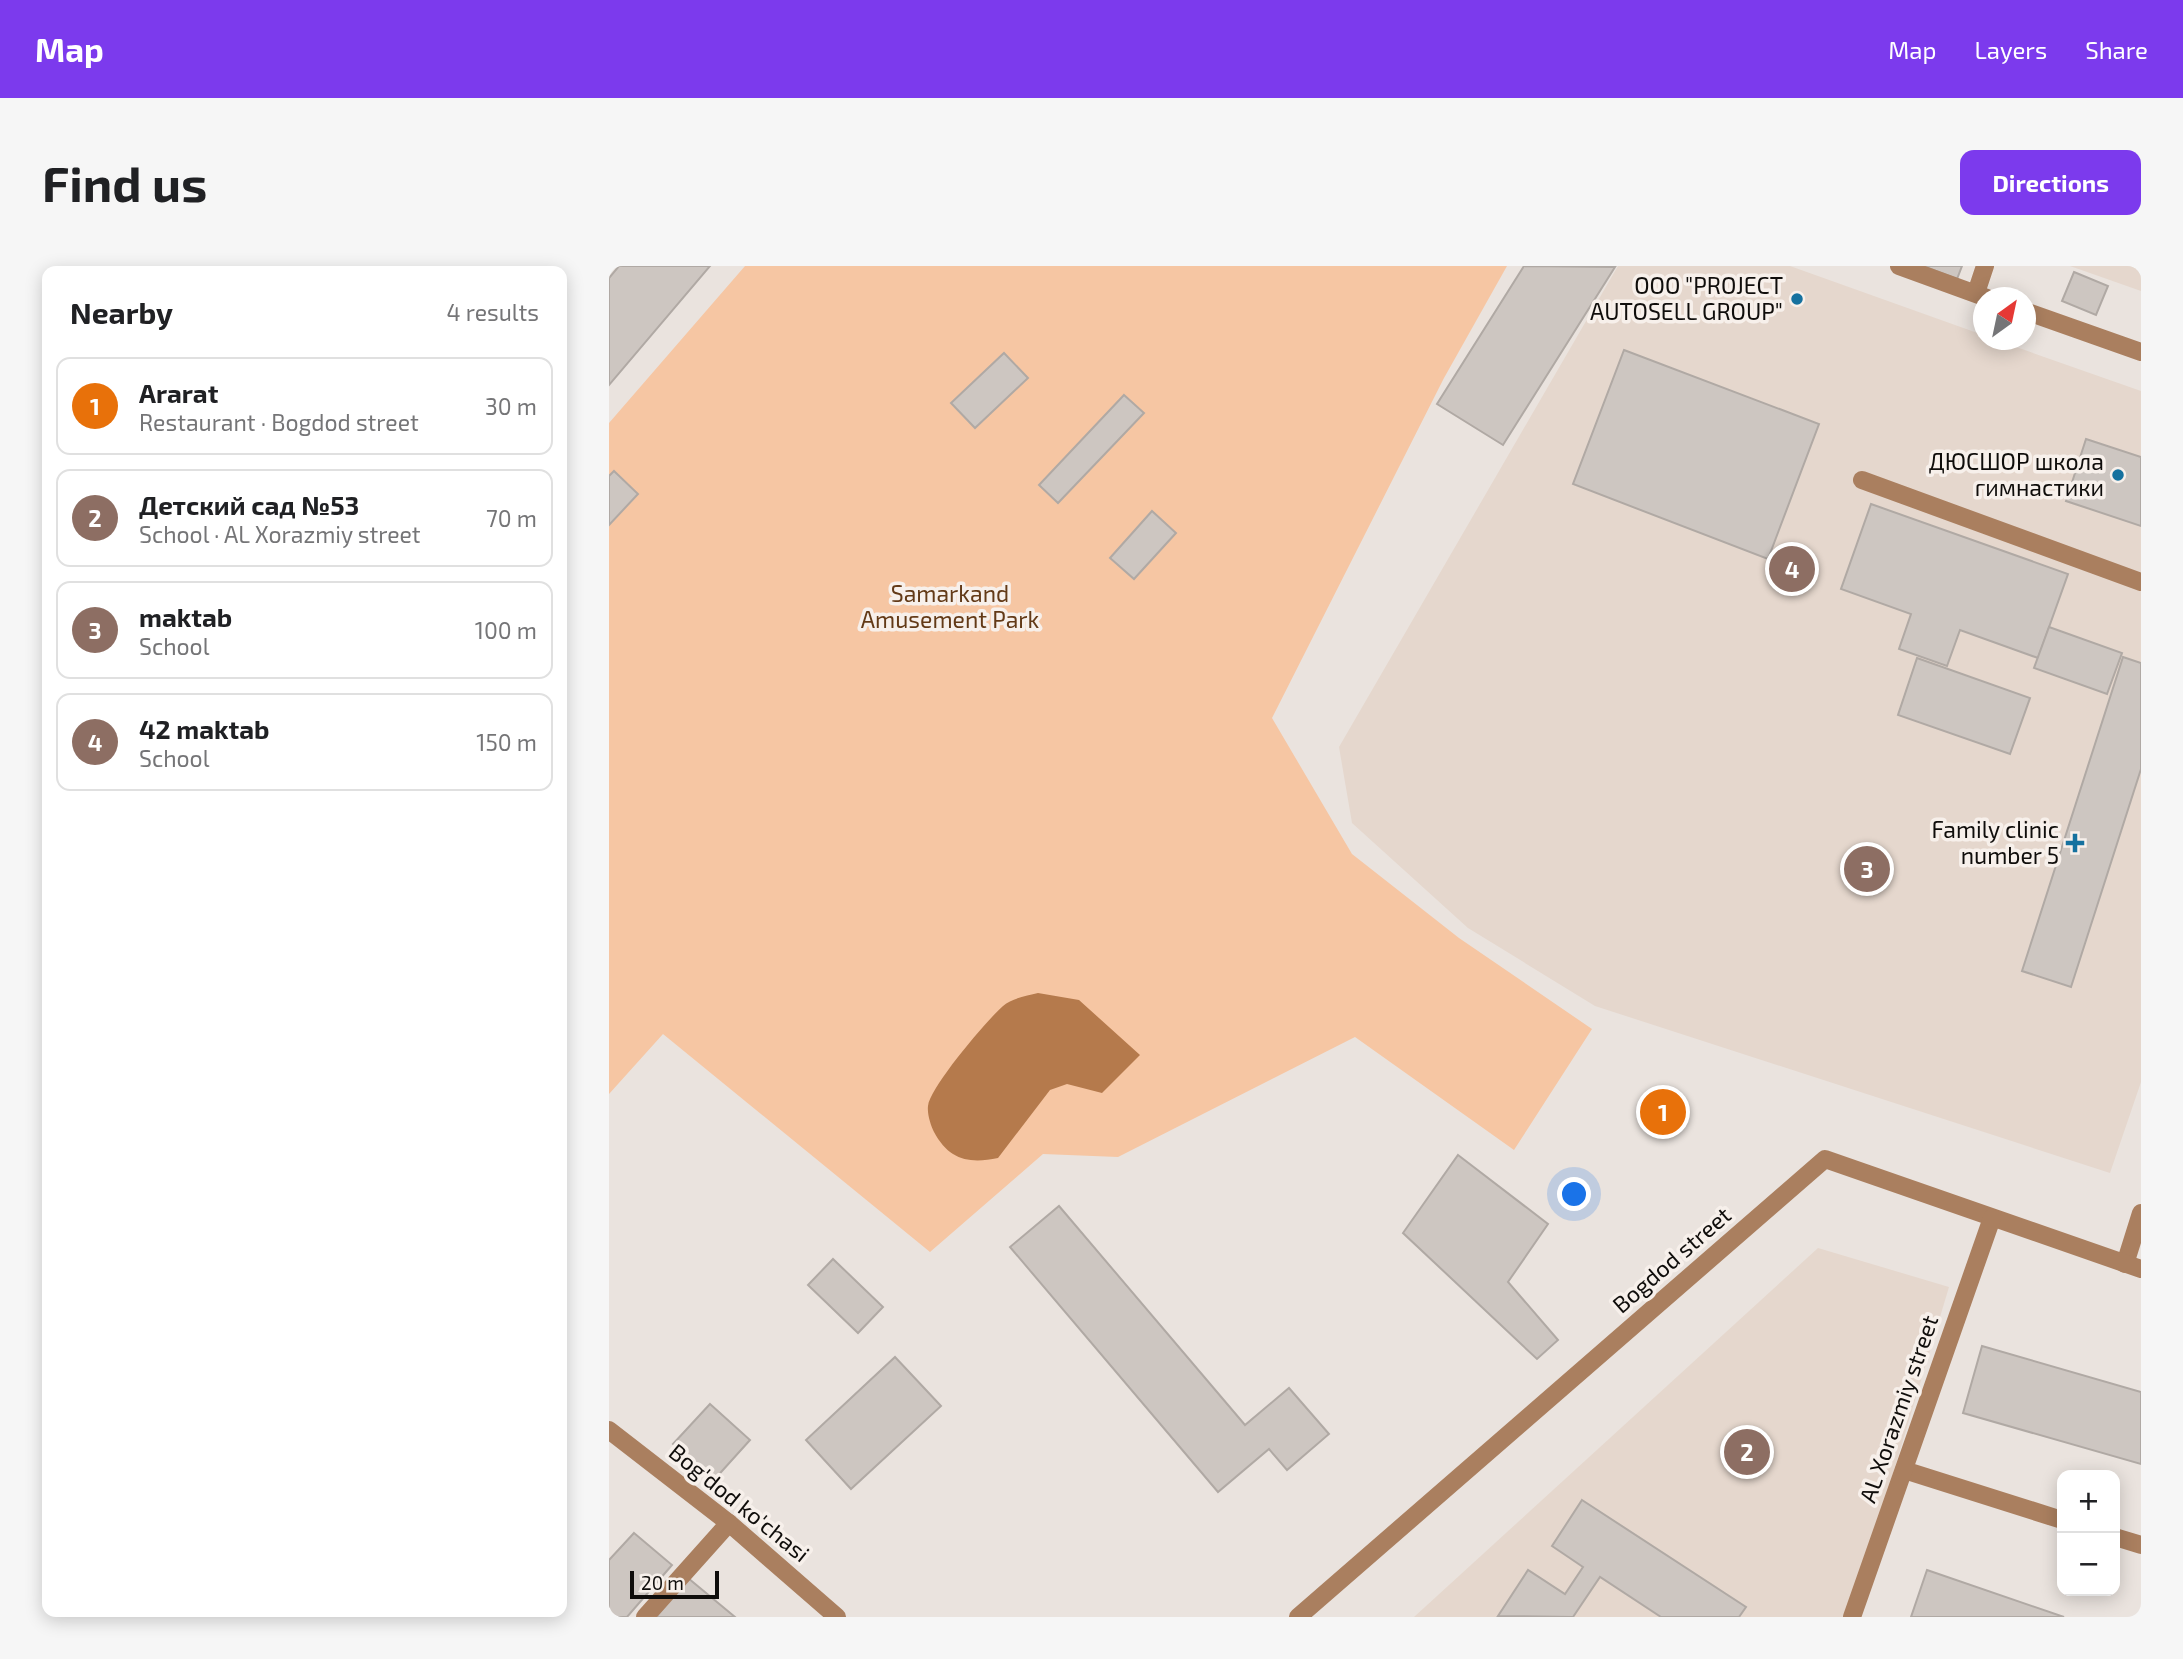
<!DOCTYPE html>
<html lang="en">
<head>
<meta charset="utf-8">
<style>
	:root { --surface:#fff; --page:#f6f6f6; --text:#202124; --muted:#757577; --line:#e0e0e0; --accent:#7c3aed }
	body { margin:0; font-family:"Exo 2",sans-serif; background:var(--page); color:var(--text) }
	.controls { position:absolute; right:21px; bottom:21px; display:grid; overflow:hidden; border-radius:14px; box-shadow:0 4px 18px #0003 }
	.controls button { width:63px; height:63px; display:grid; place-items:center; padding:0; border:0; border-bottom:2px solid var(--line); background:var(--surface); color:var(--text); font:35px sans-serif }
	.compass { position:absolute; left:1364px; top:21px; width:63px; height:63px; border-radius:50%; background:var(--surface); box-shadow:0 4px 18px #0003; rotate:33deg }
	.scale { position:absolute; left:21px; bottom:18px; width:89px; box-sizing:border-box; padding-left:7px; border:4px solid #0f0d0b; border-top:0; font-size:19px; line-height:24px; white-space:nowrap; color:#0f0d0b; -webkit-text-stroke:5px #f7f0eb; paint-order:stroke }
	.you { position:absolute; left:966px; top:929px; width:24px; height:24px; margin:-18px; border:5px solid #fff; border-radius:50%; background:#1a73e8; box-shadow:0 0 0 10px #1a73e833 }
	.badge { display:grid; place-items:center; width:46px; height:46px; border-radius:50%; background:var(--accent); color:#fff; font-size:23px; font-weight:700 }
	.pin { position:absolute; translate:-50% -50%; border:4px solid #fff; box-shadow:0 2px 7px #0006 }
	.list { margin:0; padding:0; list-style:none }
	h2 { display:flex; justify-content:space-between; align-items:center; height:91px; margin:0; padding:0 28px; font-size:30px }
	h2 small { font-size:23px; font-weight:400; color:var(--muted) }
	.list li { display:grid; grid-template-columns:46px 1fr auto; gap:21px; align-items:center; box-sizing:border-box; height:98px; margin:0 14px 14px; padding:0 14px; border:2px solid var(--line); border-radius:14px }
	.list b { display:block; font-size:26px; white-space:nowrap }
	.list p { margin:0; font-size:23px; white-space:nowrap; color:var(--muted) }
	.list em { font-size:23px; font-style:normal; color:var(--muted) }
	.map { position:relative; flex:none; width:1532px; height:1351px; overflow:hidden; border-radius:14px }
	header { display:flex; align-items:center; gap:42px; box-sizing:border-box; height:98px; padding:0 35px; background:var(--accent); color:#fff }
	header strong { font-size:33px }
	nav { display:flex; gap:38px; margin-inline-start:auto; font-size:24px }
	.intro { display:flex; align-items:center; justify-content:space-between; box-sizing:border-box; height:168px; padding:0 42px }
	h1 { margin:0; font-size:49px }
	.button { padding:18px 32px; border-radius:14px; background:var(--accent); color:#fff; font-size:24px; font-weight:700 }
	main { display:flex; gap:42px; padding:0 42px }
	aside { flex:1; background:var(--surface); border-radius:14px; box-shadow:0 4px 18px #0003 }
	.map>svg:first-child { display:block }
	.built { fill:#e5d7cd }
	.green { fill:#f6c6a3 }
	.water { fill:#b57a4c }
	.building { fill:#cdc6c1; stroke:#b0a9a4; stroke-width:2 }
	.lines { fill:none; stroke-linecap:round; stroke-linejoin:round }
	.service { stroke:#aa7f5f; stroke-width:18 }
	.minor { stroke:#aa7f5f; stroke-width:18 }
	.poi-dot { fill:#15719f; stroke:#f7f0eb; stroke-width:2.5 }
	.labels { text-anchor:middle; stroke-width:7; stroke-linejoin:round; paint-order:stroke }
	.poi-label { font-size:23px; fill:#0f0d0b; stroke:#f7f0eb; text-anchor:end }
	.park-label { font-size:23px; fill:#633a17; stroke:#f7f0eb }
	.street-label { font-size:23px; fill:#0f0d0b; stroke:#f7f0eb }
</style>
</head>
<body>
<header>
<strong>Map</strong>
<nav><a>Map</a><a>Layers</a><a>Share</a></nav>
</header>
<div class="intro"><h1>Find us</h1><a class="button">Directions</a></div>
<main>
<aside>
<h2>Nearby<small>4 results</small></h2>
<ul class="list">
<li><span class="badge" style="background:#e8710a">1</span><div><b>Ararat</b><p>Restaurant · Bogdod street</p></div><em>30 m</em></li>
<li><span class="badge" style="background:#8d6e63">2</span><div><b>Детский сад №53</b><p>School · AL Xorazmiy street</p></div><em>70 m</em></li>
<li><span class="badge" style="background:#8d6e63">3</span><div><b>maktab</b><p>School</p></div><em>100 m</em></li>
<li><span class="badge" style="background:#8d6e63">4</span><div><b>42 maktab</b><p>School</p></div><em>150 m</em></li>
</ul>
</aside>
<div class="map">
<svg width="1532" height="1351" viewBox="0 0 1532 1351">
	<rect width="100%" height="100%" fill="#eae3de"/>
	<g class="built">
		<path d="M1009,0H1181L1374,69V74H1387L1532,125V816L1501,907L986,740L859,662L743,557L730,481Z"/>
		<path d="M1461,0H1532V25Z"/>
		<path d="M1209,982L1340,1021L1241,1351H805Z"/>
	</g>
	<path class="green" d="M136,0H898L835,112L663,452L743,588L850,672L983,763L905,884L746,771L509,891L434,888L321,986L54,768L0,828V157Z"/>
	<path class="water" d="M429,727L470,734L531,789L493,827L458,818L441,824L389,892C360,898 340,894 325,866C322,860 318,848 319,840C321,821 378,754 394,740C403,732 418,730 429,727Z"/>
	<g class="building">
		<path d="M10,0H101L0,119V12Z"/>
		<path d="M915,0L1006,1L894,179L828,138Z"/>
		<path d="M1314,0H1353L1348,13Z"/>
		<path d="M1465,6L1499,20L1487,49L1453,35Z"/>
		<path d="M1015,84L1210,158L1159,293L964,218Z"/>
		<path d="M395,87L419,112L366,162L342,137Z"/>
		<path d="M515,129L535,147L449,237L430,219Z"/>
		<path d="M1477,173L1532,191V260L1457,235Z"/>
		<path d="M5,205L29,228L0,259V210Z"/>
		<path d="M1262,238L1459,308L1429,392L1351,364L1338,400L1290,383L1302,348L1232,323Z"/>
		<path d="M543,245L567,267L525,313L501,292Z"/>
		<path d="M1440,361L1513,387L1498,428L1425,402Z"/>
		<path d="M1514,391L1532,397V503L1462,721L1413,705Z"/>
		<path d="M1308,392L1421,432L1401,488L1289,449Z"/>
		<path d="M849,889L939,958L899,1016L949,1074L928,1093L794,967Z"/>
		<path d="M450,940L636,1159L680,1122L720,1168L678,1204L660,1183L609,1226L401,981Z"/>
		<path d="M224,993L274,1041L249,1067L199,1019Z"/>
		<path d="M1373,1080L1532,1126V1198L1354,1147Z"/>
		<path d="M286,1091L332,1140L242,1223L197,1174Z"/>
		<path d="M101,1138L141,1174L104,1215L64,1178Z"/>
		<path d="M973,1234L1137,1341L1130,1351H1052L991,1311L964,1351L889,1350L919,1304L956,1328L974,1301L943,1280Z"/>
		<path d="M25,1267L63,1299L18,1351H0V1294Z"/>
		<path d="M1318,1304L1455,1351H1302Z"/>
		<path d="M79,1312L126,1351H47Z"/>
	</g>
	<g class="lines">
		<g class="service">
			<path d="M1367,27L1376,0"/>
			<path d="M1253,214L1532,316"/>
			<path d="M1295,1204L1453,1254"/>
			<path d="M1506,1271L1532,1279"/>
		</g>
		<g class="minor">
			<path d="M1290,0L1378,32"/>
			<path d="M1416,45L1532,86"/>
			<path d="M1516,998L1532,947"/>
			<path d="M0,1164L120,1257L228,1351"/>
			<path d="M36,1351L120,1257"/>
			<path d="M689,1351L1216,893L1532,1003"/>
			<path d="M1243,1351L1383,952"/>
		</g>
	</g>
	<g class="poi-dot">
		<circle cx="1188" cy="33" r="7"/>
		<circle cx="1509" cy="209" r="7"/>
		<path d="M1462.5 566.5h7v7h7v7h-7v7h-7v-7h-7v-7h7z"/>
	</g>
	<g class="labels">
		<g class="poi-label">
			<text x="1174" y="28">OOO "PROJECT<tspan x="1174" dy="26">AUTOSELL GROUP"</tspan></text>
			<text x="1495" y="204">ДЮСШОР школа<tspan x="1495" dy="26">гимнастики</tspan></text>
			<text x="1450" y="572">Family clinic<tspan x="1450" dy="26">number 5</tspan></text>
		</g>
		<g class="park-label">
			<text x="341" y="336">Samarkand<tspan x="341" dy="26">Amusement Park</tspan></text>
		</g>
		<g class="street-label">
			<text transform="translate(1063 994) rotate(-41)" y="8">Bogdod street</text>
			<text transform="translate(1290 1143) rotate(-71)" y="8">AL Xorazmiy street</text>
			<text transform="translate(130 1237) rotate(39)" y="8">Bog'dod ko'chasi</text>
		</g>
	</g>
</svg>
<div class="controls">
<button>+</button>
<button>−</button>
</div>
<svg class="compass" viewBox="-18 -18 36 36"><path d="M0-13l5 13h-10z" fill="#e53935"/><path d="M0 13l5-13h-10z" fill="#757577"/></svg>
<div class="scale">20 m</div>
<div class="you"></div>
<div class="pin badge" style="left:1054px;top:846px;background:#e8710a">1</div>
<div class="pin badge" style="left:1138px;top:1186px;background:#8d6e63">2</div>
<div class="pin badge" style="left:1258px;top:603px;background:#8d6e63">3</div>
<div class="pin badge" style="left:1183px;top:303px;background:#8d6e63">4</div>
</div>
</main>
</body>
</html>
